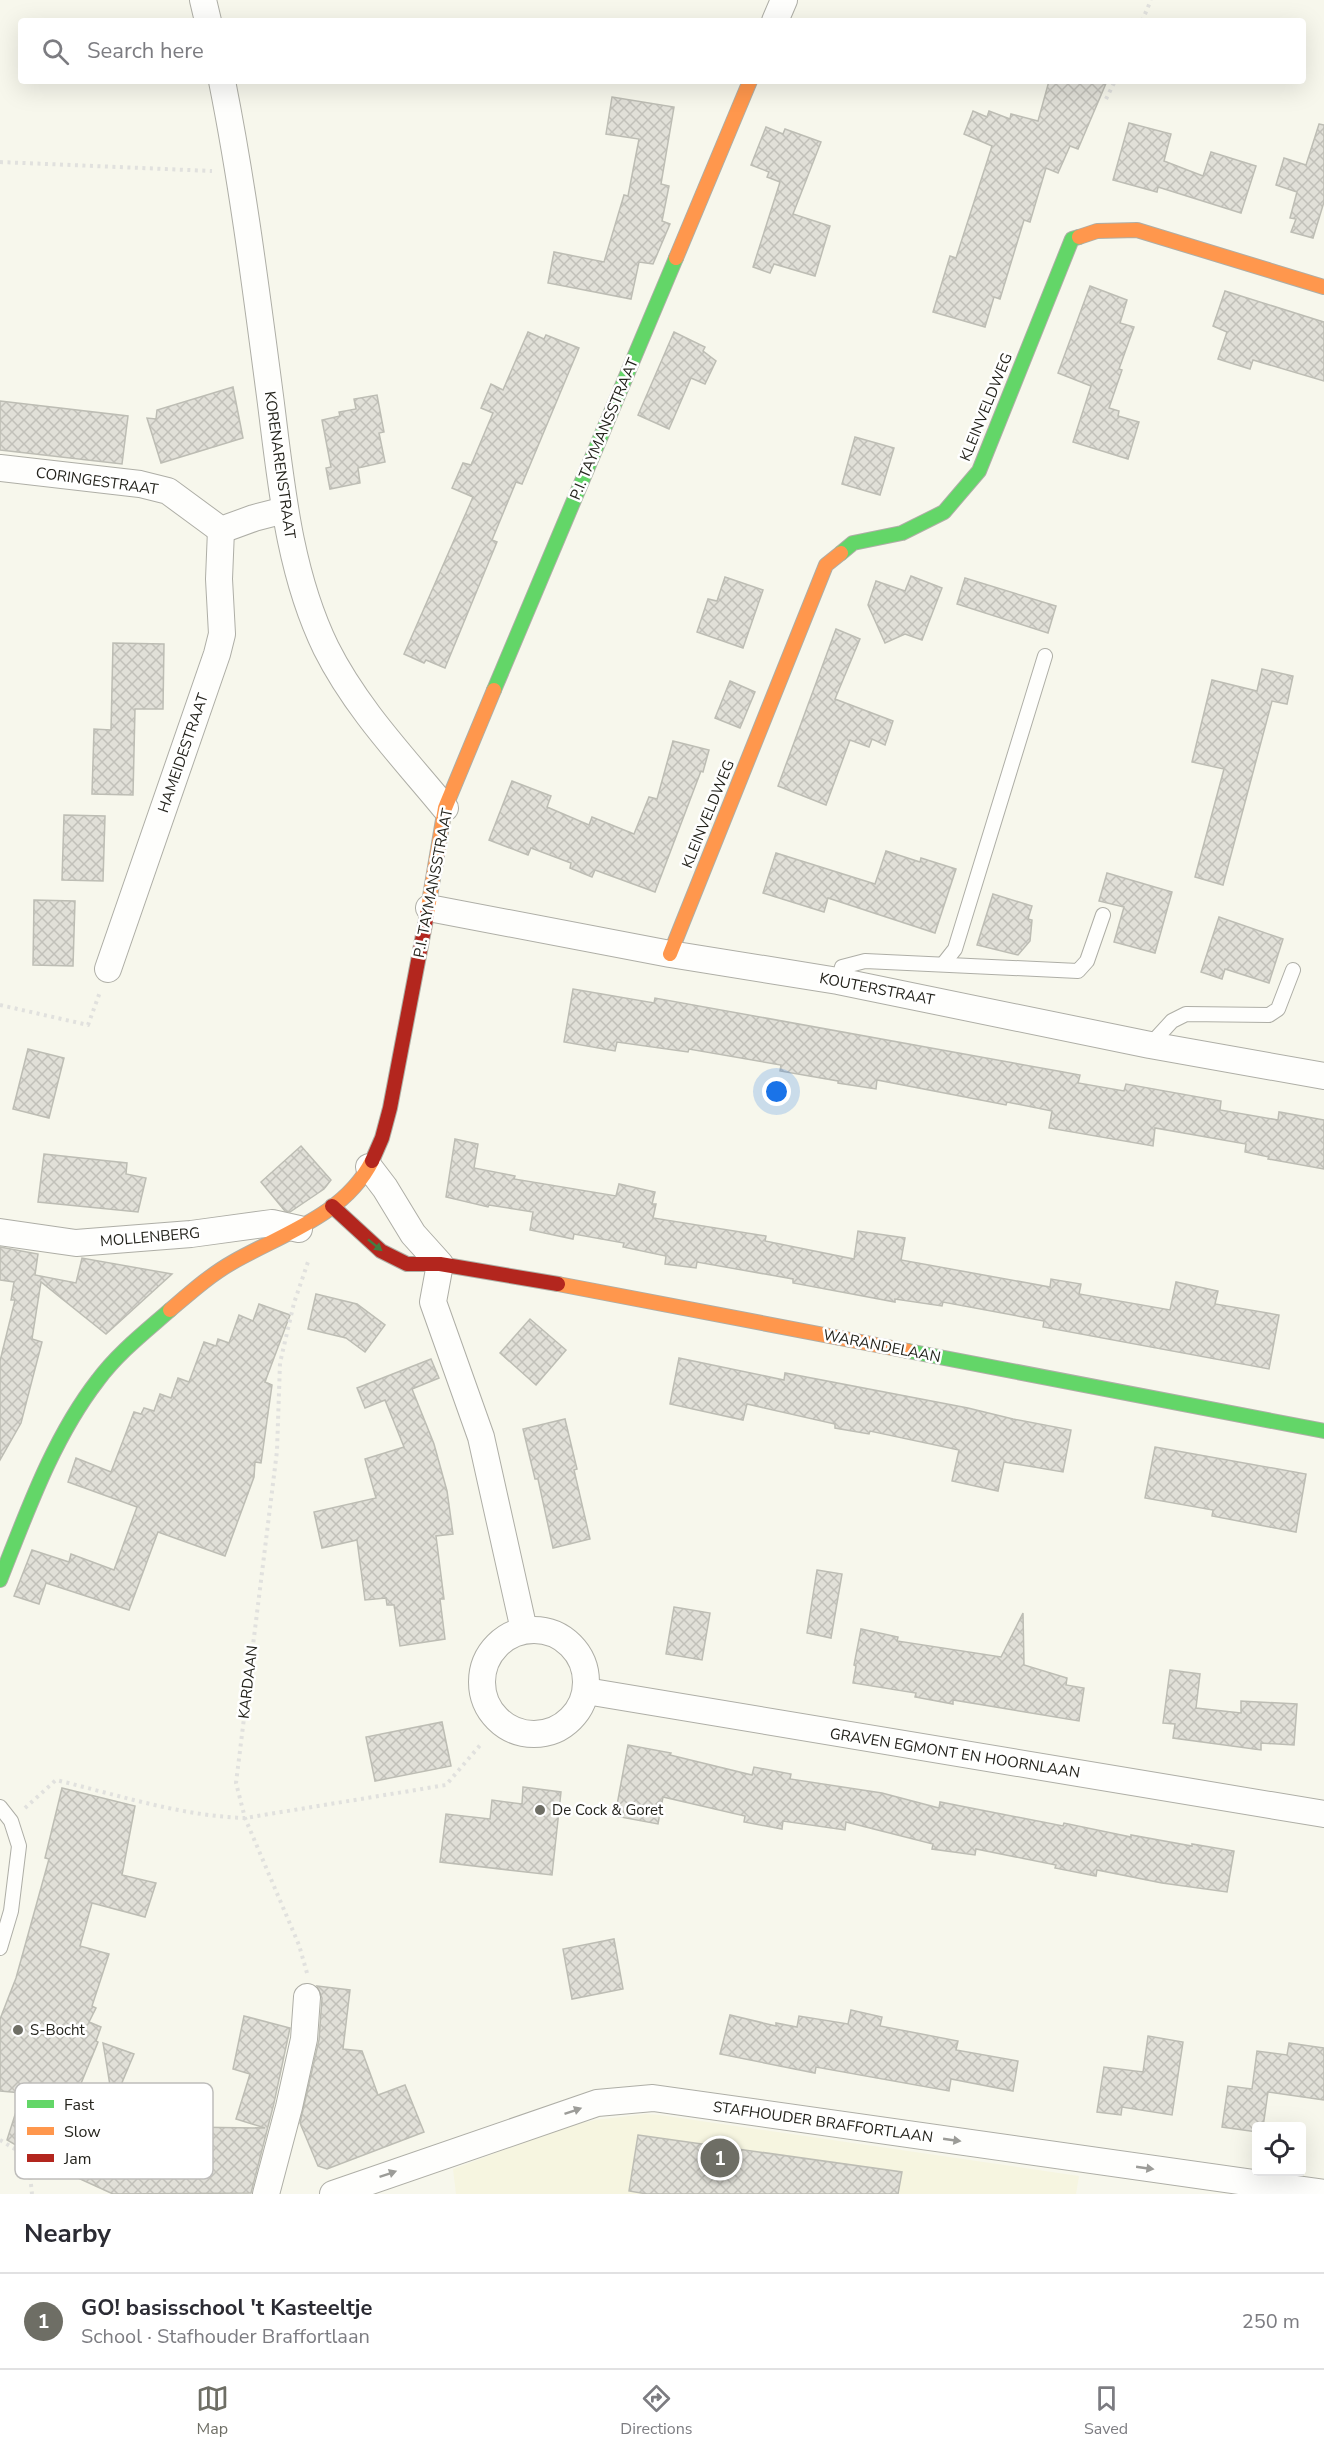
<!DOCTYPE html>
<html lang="en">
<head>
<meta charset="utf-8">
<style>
	:root { --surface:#fff; --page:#f2f2f3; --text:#2b2b33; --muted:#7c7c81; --line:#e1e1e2; --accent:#6e6e65 }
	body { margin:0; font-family:"Nunito Sans",sans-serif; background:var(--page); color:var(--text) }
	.controls { position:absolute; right:18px; bottom:18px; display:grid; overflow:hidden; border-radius:6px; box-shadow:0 6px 24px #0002 }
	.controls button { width:54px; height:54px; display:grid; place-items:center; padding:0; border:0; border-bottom:2px solid var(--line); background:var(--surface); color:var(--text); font:30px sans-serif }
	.you { position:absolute; left:777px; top:1092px; width:21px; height:21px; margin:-15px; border:4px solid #fff; border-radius:50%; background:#1a73e8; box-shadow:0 0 0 9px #1a73e833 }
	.badge { display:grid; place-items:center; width:39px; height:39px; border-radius:50%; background:var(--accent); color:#fff; font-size:20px; font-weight:700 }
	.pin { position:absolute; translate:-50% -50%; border:3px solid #fff; box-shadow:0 2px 6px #0006 }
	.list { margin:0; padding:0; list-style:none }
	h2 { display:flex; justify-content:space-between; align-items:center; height:78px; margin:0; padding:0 24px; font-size:26px }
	h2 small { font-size:20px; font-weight:400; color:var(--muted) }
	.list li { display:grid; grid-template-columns:39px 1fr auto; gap:18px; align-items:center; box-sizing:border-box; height:96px; padding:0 24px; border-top:2px solid var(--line) }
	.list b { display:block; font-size:22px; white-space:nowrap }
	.list p { margin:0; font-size:20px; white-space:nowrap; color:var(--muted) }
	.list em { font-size:20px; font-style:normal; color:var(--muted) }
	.icon { flex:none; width:33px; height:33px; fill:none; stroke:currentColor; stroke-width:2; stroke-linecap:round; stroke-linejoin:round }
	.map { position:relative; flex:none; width:1324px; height:2194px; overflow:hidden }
	.search { position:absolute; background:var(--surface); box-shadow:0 6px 24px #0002; left:18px; right:18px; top:18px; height:66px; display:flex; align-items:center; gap:15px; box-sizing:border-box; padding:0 21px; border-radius:6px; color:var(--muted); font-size:22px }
	.sheet { height:174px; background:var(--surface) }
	nav { display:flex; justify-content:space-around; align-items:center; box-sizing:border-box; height:84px; border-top:2px solid var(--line); background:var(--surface); font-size:16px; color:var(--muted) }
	nav a { display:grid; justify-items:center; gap:3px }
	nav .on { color:var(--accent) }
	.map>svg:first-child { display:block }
	.built { fill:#f6f5e0 }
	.building { fill:url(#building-cross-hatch); stroke:#bdbdb4; stroke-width:1.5 }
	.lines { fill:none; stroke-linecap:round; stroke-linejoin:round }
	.lane-casing { stroke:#aeaea6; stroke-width:16 }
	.street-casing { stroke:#aeaea6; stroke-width:28 }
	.fast-casing { stroke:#aeaea6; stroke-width:16 }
	.slow-casing { stroke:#aeaea6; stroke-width:16 }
	.jam-casing { stroke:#aeaea6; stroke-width:16 }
	.path { stroke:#e1e1de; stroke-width:4; stroke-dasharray:3 4.5; stroke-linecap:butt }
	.lane { stroke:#fefefc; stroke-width:14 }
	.street { stroke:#fefefc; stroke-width:26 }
	.fast { stroke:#63d668; stroke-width:14 }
	.slow { stroke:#ff974d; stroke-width:14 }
	.jam { stroke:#b3261e; stroke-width:14 }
	.oneway { fill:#447d42 }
	.oneway2 { fill:#9c9c98 }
	.poi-dot { fill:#6e6e65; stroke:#fff; stroke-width:2 }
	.labels { text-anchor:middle; stroke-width:5; stroke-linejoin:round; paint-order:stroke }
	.street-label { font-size:15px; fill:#25241d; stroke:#fff }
	.poi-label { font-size:15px; fill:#25241d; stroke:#fff; text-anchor:start }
	.key { fill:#fff; stroke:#bebdbb; stroke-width:1.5 }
	.key-label { font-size:16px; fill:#25241d }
</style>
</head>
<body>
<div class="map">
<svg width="1324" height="2194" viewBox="0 0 1324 2194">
	<defs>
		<pattern id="building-cross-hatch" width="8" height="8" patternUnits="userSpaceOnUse" patternTransform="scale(1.5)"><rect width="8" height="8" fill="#e1e0d8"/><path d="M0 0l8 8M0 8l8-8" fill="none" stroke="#c1c0b9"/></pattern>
	</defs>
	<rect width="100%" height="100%" fill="#f7f7ec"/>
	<path class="built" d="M646,2114L660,2115L1079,2176L1076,2194H456L453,2169L564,2127L595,2120Z"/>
	<g class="building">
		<path d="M1049,81H1107L1078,149L1070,146L1058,173L1046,168L1030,222L1024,220L1000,299L994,297L985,327L933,312L950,256L956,258L992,146L964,134L973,111L987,117L989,111L1010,119L1011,114L1038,121Z"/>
		<path d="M612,97L674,107L661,184L669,186L662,221L670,224L653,264L639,262L631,299L548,283L554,252L604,262L624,195L628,196L639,139L606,134Z"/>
		<path d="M1129,123L1171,134L1164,161L1203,176L1211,152L1256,166L1241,213L1158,187L1157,192L1113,180Z"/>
		<path d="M1319,124L1324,125V202L1313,238L1291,232L1296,219L1290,218L1297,192L1276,185L1284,158L1306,165Z"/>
		<path d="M766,127L783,134L785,129L821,142L793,214L830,226L815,276L774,264L770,273L753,267L780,182L767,177L769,172L751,165Z"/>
		<path d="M1090,286L1127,300L1120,323L1134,327L1119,369L1122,370L1109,408L1119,411L1118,416L1139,422L1128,459L1073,442L1091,386L1058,373Z"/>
		<path d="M1225,291L1324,322V381L1253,360L1250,369L1218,359L1227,332L1213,326Z"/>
		<path d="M528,332L544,339L546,335L579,348L522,484L516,482L492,540L497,542L445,668L426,660L424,663L404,654L473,497L452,488L463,463L471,465L493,413L481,408L491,384L503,390Z"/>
		<path d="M674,332L705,347L703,351L716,361L705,384L691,378L669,429L638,415Z"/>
		<path d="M233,387L243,438L161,463L147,418L156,419L157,410Z"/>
		<path d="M377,395L384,432L379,433L385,462L358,468L360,483L330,489L326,468L331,467L322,420L340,416L339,412L356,409L354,399Z"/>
		<path d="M0,401L128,416L122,464L0,450Z"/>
		<path d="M855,437L894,448L880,495L842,484Z"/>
		<path d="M911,576L942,588L922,640L905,634L885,643L868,605L876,581L905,591Z"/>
		<path d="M725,577L763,590L743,648L697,632L708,599L717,601Z"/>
		<path d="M965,578L1056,606L1048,633L957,604Z"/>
		<path d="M836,629L860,639L835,699L893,721L885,745L872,739L869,747L850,740L826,805L778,786Z"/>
		<path d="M113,643L164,644L163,709H135L133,795L92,794L94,729L111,730Z"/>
		<path d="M1262,669L1293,676L1287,704L1272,701L1223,885L1195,877L1224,769L1192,762L1212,680L1257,691Z"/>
		<path d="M730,681L755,692L740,728L715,718Z"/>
		<path d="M673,741L709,750L703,772L701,771L655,892L595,870L592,877L570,868L571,863L531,848L528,855L489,840L512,781L551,796L547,807L589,825L592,817L634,834L649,797L657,799Z"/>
		<path d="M64,815L105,816L103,881L62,880Z"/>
		<path d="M886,851L920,862L921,858L956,869L935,933L828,898L824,912L763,893L776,853L875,884Z"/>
		<path d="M1107,873L1172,892L1155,953L1114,942L1124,907L1099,901Z"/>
		<path d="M993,894L1032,906L1028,919L1032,920L1030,941L1018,955L977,945Z"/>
		<path d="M34,900L75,901L73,966L33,965Z"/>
		<path d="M1219,917L1283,939L1269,983L1225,969L1222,979L1201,972Z"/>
		<path d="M573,989L654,1003L655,998L1058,1071L1080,1075L1078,1083L1124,1091L1126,1084L1221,1101L1220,1110L1278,1120L1279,1112L1324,1120V1169L1268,1159L1269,1157L1245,1152L1246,1144L1155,1128L1153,1146L1049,1128L1052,1111L1007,1102L1006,1105L877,1080L876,1089L838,1083V1081L780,1071L781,1065L689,1049L688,1052L617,1042L615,1051L564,1042Z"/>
		<path d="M28,1049L64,1058L49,1118L13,1109Z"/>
		<path d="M455,1139L478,1144L474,1168L515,1176L514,1179L616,1196L619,1184L655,1192L652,1204H656L653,1218L766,1236L765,1241L854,1259L858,1231L905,1238L901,1260L1050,1287L1051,1279L1081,1284L1079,1294L1170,1310L1176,1282L1218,1291L1215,1304L1279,1315L1269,1369L1043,1327L1044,1321L943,1302L942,1306L895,1299V1302L793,1283V1279L697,1262L696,1268L665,1264L666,1256L623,1247L624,1243L574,1234L573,1239L530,1230L533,1212L489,1205L488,1207L446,1197Z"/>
		<path d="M301,1146L331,1180L324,1189L290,1212L285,1211L261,1182Z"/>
		<path d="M44,1154L127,1163L126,1174L146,1178L138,1212L38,1202Z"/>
		<path d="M0,1247L38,1254L35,1275L76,1283L82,1258L172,1274L106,1334L41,1282L32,1339L42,1342L21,1423L0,1460V1361L15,1300H11L14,1282L0,1280Z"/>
		<path d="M316,1294L357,1304L385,1325L365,1352L346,1338L308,1329Z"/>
		<path d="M259,1304L290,1315L265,1382L272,1385L261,1463L255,1462L254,1477L225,1556L158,1532L129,1610L46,1583L39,1604L14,1596L32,1550L69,1562L71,1554L114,1570L137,1507L68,1482L76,1458L111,1472L134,1412L141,1414L144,1408L154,1411L160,1394L171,1398L178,1378L189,1382L204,1342L216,1346L218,1339L229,1343L239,1315L253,1321Z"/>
		<path d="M530,1319L566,1350L536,1385L500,1353Z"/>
		<path d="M679,1358L784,1380L785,1373L968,1408L1013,1419L1071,1430L1063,1472L1004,1462L998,1491L952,1481L959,1450L870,1431L869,1434L835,1428V1424L747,1404L743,1420L670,1404Z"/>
		<path d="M431,1359L439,1378L412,1389L434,1444L447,1491L453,1534L436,1536L444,1599H440L445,1639L400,1646L394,1605H387L386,1598L365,1600L357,1540L322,1548L314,1512L376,1498L365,1459L404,1447L385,1400L365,1408L357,1388Z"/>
		<path d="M565,1419L577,1469L574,1470L590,1539L553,1548L538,1479H535L523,1429Z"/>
		<path d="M1155,1447L1306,1474L1296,1532L1212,1516L1213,1510L1145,1498Z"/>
		<path d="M817,1570L842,1574L831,1638L807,1633Z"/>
		<path d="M674,1607L710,1613L702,1660L666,1654Z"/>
		<path d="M1023,1613L1024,1665L1067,1678L1066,1685L1084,1688L1079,1721L953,1700V1704L915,1697L916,1693L853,1683L856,1666L854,1665L861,1629L898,1637L897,1641L1001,1657Z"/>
		<path d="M1170,1670L1200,1674L1196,1708L1241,1713V1701L1297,1704L1294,1745L1261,1743V1750L1173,1738L1175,1724L1163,1723Z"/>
		<path d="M442,1722L451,1766L375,1781L366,1737Z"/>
		<path d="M628,1745L671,1753L670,1755L752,1775L754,1767L791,1774L790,1779L882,1793L939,1808L940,1802L1063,1826L1064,1823L1131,1837V1835L1192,1846V1844L1234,1851L1227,1892L1162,1883L1097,1870L1096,1876L1055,1868L1056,1865L976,1849L975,1855L932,1849L933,1844L846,1822L845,1830L783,1821L782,1829L744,1822L745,1816L663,1797L658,1824L615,1816Z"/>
		<path d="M523,1787L561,1792L552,1875L440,1862L446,1814L490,1819L492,1800L522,1804Z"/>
		<path d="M62,1788L135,1806L122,1875L156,1883L145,1917L92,1903L80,1946L109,1954L92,2006L96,2008L89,2022L101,2027L96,2041L98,2042L64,2125H70L65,2137L123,2161L117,2126L265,2128L236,2119L250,2074L233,2069L244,2016L290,2028L274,2103L251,2193L113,2194L54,2167L7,2140L22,2093L0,2091V2019L16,1978L49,1859L45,1858Z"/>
		<path d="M614,1939L623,1989L572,1999L563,1949Z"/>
		<path d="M317,1986L350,1990L343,2049L362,2051L378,2095L405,2085L424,2132L327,2169L318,2166L300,2123L319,2040L322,1998Z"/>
		<path d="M851,2010L882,2017L880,2026L958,2041L956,2050L1018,2061L1013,2091L951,2079L949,2091L816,2067L815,2073L720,2054L730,2015L776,2026V2023L797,2027L799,2016L848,2024Z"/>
		<path d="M1148,2036L1183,2042L1172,2115L1122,2107L1121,2115L1097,2112L1104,2067L1143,2072Z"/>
		<path d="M103,2043L134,2054L113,2104L107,2067Z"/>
		<path d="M1289,2043L1324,2048V2100L1268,2092L1263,2127H1257V2132L1222,2127L1228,2086L1252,2089L1257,2051L1287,2055Z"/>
		<path d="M638,2135L902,2172L898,2194H647L629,2191Z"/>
	</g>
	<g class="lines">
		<defs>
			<g id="lane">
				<path d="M944,963L955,949L1045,656"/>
				<path d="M838,981L842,967L865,961L1078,971L1087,961L1103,915"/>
				<path d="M1150,1045L1172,1021L1186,1014L1269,1015L1278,1009L1293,970"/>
				<path d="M0,1807L11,1821L19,1846L11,1911L0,1948"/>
			</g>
			<g id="street">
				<path d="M203,0L208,21"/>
				<path d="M775,21L784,0"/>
				<path d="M222,81C243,186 256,290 270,396C281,481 288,570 326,648C356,708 403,757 445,808"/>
				<path d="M0,468L140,484L168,491L221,530L254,518L285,510"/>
				<path d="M429,908L670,954L838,981L1150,1045L1324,1076"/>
				<path d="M108,969L217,654L222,634L219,579L221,530"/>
				<path d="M369,1167L385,1188L413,1234L440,1264L433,1302L481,1437L524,1630"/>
				<path d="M0,1232L76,1243L191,1234L272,1223L299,1229"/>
				<circle cx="534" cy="1682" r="52"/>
				<path d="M586,1691L1324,1814"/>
				<path d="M266,2194L289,2107L304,2039L307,1997"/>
				<path d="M333,2194L597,2103L653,2098L1324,2193"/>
			</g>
			<g id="fast">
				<path d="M841,553L853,543L902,533L944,512L979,471L1072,239L1079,237"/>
				<path d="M494,690L676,258"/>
				<path d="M908,1351L1324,1431"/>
				<path d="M0,1580C27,1512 53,1438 98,1380C118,1353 145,1332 170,1310"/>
			</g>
			<g id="slow">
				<path d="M1079,237L1097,231L1137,230L1324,287"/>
				<path d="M676,258L750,81"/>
				<path d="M427,914L445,808L494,690"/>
				<path d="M670,954L826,565L841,553"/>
				<path d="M558,1284L908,1351"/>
				<path d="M170,1310C190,1293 210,1275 233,1262C282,1234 345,1215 372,1161"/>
			</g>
			<g id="jam">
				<path d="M372,1161L382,1138L390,1108L427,914"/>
				<path d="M332,1206L381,1251L407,1264H440L558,1284"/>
			</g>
		</defs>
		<use href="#lane" class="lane-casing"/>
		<use href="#street" class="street-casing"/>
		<use href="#fast" class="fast-casing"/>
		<use href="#slow" class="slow-casing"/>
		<use href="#jam" class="jam-casing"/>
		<g class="path">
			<path d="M1142,21L1151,0"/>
			<path d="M1106,99L1115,81"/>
			<path d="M0,162L212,171"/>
			<path d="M0,1005L88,1025L100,992"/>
			<path d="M25,1808L56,1780C118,1795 181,1816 245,1818L446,1785L482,1743"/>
			<path d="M307,1973L299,1945L245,1818L236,1783L277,1451L280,1363L294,1303L309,1259"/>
			<path d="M0,2140L28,2157L32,2194"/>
		</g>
		<use href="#lane" class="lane"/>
		<use href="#street" class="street"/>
		<use href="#fast" class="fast"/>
		<use href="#slow" class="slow"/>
		<use href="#jam" class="jam"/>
	</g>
	<defs><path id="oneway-solid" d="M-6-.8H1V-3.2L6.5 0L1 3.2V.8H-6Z" transform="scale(1.5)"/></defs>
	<use class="oneway" href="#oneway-solid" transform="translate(375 1245) rotate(39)"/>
	<g class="oneway2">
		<use href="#oneway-solid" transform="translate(573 2111) rotate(-19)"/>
		<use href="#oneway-solid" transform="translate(952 2140) rotate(8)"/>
		<use href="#oneway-solid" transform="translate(1145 2168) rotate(8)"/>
		<use href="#oneway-solid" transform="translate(388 2174) rotate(-19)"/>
	</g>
	<g class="poi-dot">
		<circle cx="540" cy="1810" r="6"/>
		<circle cx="18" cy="2030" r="6"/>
	</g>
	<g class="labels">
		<g class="street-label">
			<text transform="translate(986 407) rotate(-68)" y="5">KLEINVELDWEG</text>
			<text transform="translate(604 429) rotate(-67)" y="5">P.I. TAYMANSSTRAAT</text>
			<text transform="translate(280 465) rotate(82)" y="5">KORENARENSTRAAT</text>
			<text transform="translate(97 481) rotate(8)" y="5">CORINGESTRAAT</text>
			<text transform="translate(183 753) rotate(-71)" y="5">HAMEIDESTRAAT</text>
			<text transform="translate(708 814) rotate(-68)" y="5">KLEINVELDWEG</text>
			<text transform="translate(433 883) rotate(-79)" y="5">P.I. TAYMANSSTRAAT</text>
			<text transform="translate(877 989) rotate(11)" y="5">KOUTERSTRAAT</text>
			<text transform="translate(150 1237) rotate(-5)" y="5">MOLLENBERG</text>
			<text transform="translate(882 1346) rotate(11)" y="5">WARANDELAAN</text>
			<text transform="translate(248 1682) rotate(-83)" y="5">KARDAAN</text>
			<text transform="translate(955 1753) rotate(9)" y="5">GRAVEN EGMONT EN HOORNLAAN</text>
			<text transform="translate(823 2122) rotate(8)" y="5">STAFHOUDER BRAFFORTLAAN</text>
		</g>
		<g class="poi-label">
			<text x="552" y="1815">De Cock &amp; Goret</text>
			<text x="30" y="2035">S-Bocht</text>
		</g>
	</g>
	<rect x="15" y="2083" width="198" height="96" rx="9" class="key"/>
	<rect x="27" y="2100" width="27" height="8" fill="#63d668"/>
	<rect x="27" y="2127" width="27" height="8" fill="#ff974d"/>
	<rect x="27" y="2154" width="27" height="8" fill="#b3261e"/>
	<g class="key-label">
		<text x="64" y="2110">Fast</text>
		<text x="64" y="2137">Slow</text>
		<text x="64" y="2164">Jam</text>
	</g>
</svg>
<div class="controls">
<button><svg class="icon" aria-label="locate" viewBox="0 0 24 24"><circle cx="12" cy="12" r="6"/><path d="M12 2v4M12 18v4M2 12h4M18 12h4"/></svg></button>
</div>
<div class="you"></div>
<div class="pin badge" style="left:720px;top:2158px">1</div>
<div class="search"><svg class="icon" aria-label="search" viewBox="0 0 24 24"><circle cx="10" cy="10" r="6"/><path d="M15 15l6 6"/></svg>Search here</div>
</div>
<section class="sheet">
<h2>Nearby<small></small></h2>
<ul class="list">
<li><span class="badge">1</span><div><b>GO! basisschool 't Kasteeltje</b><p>School · Stafhouder Braffortlaan</p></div><em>250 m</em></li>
</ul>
</section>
<nav>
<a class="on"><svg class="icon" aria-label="map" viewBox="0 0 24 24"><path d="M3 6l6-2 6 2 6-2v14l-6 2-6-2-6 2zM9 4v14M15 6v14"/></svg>Map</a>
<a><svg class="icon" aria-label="directions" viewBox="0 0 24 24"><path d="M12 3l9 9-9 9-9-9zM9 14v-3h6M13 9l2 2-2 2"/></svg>Directions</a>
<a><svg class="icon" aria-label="saved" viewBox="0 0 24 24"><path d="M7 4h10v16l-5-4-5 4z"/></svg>Saved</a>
</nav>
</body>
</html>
